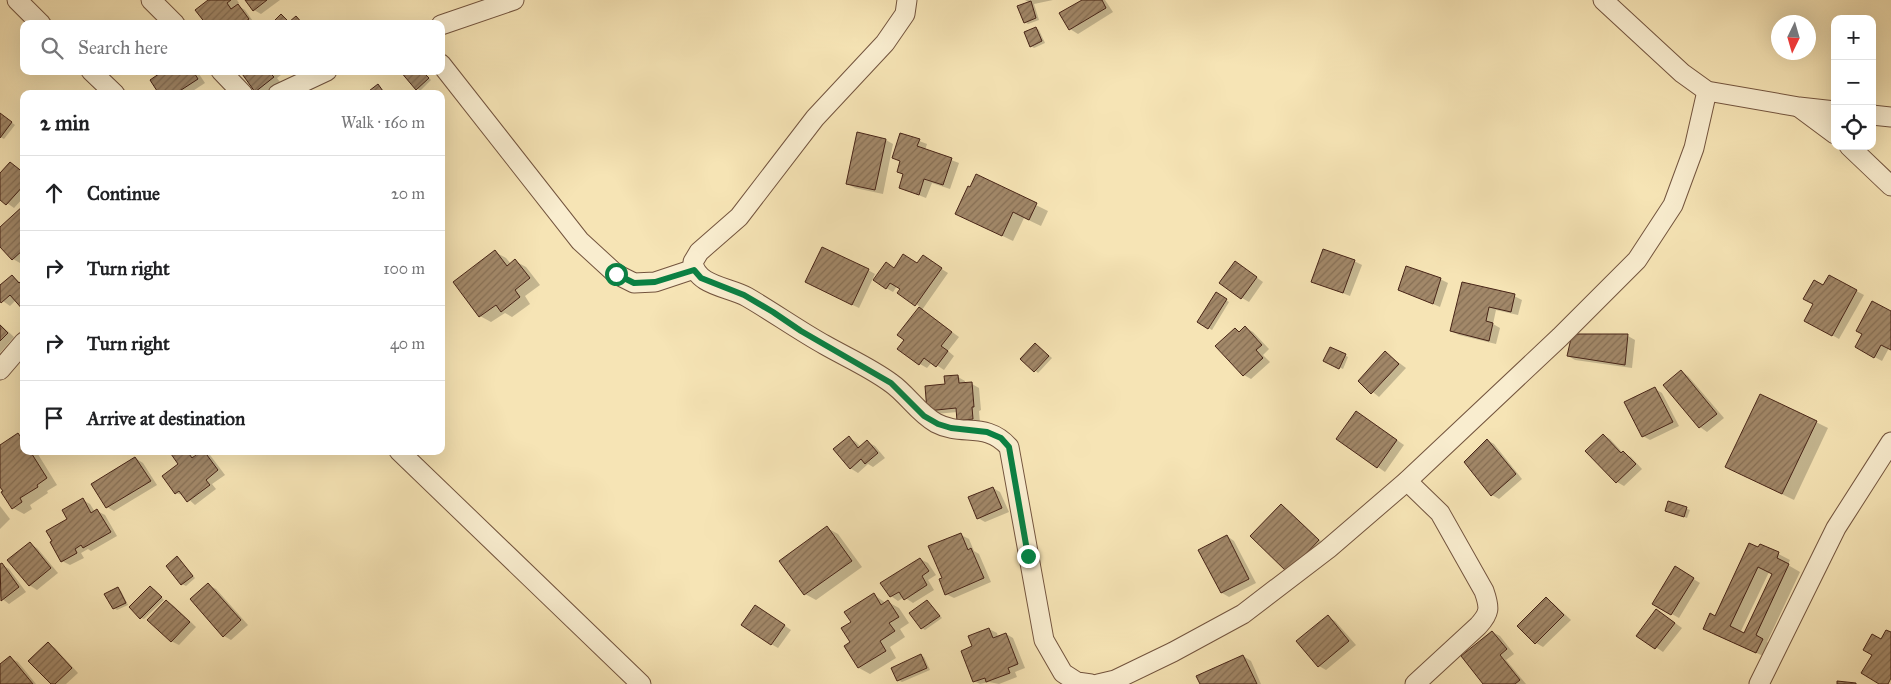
<!DOCTYPE html>
<html lang="en">
<head>
<meta charset="utf-8">
<style>
	:root { --surface:#fff; --page:#f6f6f6; --text:#202124; --muted:#757577; --line:#e0e0e0 }
	body { margin:0; font-family:"IM FELL Great Primer",serif; background:var(--page); color:var(--text) }
	.controls { position:absolute; right:15px; top:15px; display:grid; overflow:hidden; border-radius:10px; box-shadow:0 5px 20px #0002 }
	.controls button { width:45px; height:45px; display:grid; place-items:center; padding:0; border:0; border-bottom:1px solid var(--line); background:var(--surface); color:var(--text); font:25px sans-serif }
	.compass { position:absolute; left:1771px; top:15px; width:45px; height:45px; border-radius:50%; background:var(--surface); box-shadow:0 5px 20px #0002; rotate:185deg }
	.stop { position:absolute; width:15px; height:15px; margin:-11px; border:4px solid #0b8043; border-radius:50%; background:#fff }
	.stop.end { background:#0b8043; border-color:#fff; box-shadow:0 1px 5px #0008 }
	.list { margin:0; padding:0; list-style:none }
	h2 { display:flex; justify-content:space-between; align-items:center; height:65px; margin:0; padding:0 20px; font-size:21px }
	h2 small { font-size:16px; font-weight:400; color:var(--muted) }
	.list li { display:grid; grid-template-columns:32px 1fr auto; gap:15px; align-items:center; box-sizing:border-box; height:75px; padding:0 20px; border-top:1px solid var(--line) }
	.list b { display:block; font-size:19px; white-space:nowrap }
	.list em { font-size:16px; font-style:normal; color:var(--muted) }
	.icon { flex:none; width:28px; height:28px; fill:none; stroke:currentColor; stroke-width:2; stroke-linecap:round; stroke-linejoin:round }
	.map { position:relative; flex:none; width:1891px; height:684px; overflow:hidden }
	.search { position:absolute; background:var(--surface); box-shadow:0 5px 20px #0002; left:20px; top:20px; width:425px; height:55px; display:flex; align-items:center; gap:12px; box-sizing:border-box; padding:0 18px; border-radius:10px; color:var(--muted); font-size:19px }
	.panel { position:absolute; background:var(--surface); box-shadow:0 5px 20px #0002; left:20px; top:90px; width:425px; height:365px; border-radius:10px }
	.map>svg:first-child { display:block }
	.shadow { fill:#0003; fill-rule:evenodd }
	.building { fill:url(#building-hatch); stroke:#472417; fill-rule:evenodd }
	.lines { fill:none; stroke-linecap:round; stroke-linejoin:round }
	.minor-casing { stroke:#73543e; stroke-width:21 }
	.minor { stroke:#f9edcf; stroke-width:19 }
	.route { stroke:#0b8043; stroke-width:6 }
</style>
</head>
<body>
<div class="map">
<svg width="1891" height="684" viewBox="0 0 1891 684">
	<defs>
		<pattern id="building-hatch" width="6" height="6" patternUnits="userSpaceOnUse" patternTransform="scale(1.25)"><rect width="6" height="6" fill="#a28869"/><path d="M-1 1l2-2M0 6l6-6M5 7l2-2" fill="none" stroke="#866f55"/></pattern>
	</defs>
	<rect width="100%" height="100%" fill="#f6e4b5"/>
	<filter id="stains"><feTurbulence type="fractalNoise" baseFrequency=".004" numOctaves="4"/><feColorMatrix values="0 0 0 0 .2 0 0 0 0 .09 0 0 0 0 .02 0 0 0 .5 -.17"/></filter>
	<radialGradient id="worn" r=".72"><stop offset=".6" stop-color="#630" stop-opacity="0"/><stop offset="1" stop-color="#630" stop-opacity=".3"/></radialGradient>
	<g class="shadow">
		<path d="M210,0H237L239,3L237,5L245,10L255,24H207Z"/>
		<path d="M247,0H280L261,14L254,10Z"/>
		<path d="M1025,0H1053L1034,4L1039,20L1028,24L1025,22L1030,3Z"/>
		<path d="M1084,0H1105L1113,12L1078,34L1070,29L1061,14Z"/>
		<path d="M1036,28L1039,30L1045,43L1034,48L1031,46Z"/>
		<path d="M166,71H197L205,83L188,94H161Z"/>
		<path d="M241,71H284L285,72L277,78L280,82L265,94H262L256,91Z"/>
		<path d="M402,71H422L431,80L420,91Z"/>
		<path d="M378,86L388,94H367Z"/>
		<path d="M0,114L15,125L4,139L0,137Z"/>
		<path d="M901,134L927,144L925,150L959,163L950,189L932,183L926,198L900,188L904,175L898,171L901,162Z"/>
		<path d="M886,140L893,144L883,194L855,188L848,184Z"/>
		<path d="M10,163L24,173V197L14,208L0,198V175Z"/>
		<path d="M977,176L1048,211L1041,226L1024,218L1013,241L957,214Z"/>
		<path d="M24,207V260L20,263L13,259L0,245V229Z"/>
		<path d="M495,252L506,258L511,264L515,261L526,267L540,285L525,296L530,304L512,317L505,313L491,322L480,316Z"/>
		<path d="M929,261L948,273L922,310L959,337L948,351L954,356L944,370L932,362L927,368L920,364L906,340L899,335L920,307L897,286L893,292L886,288L894,269Z"/>
		<path d="M1354,261L1362,265L1350,296L1312,281Z"/>
		<path d="M1242,267L1263,282L1249,302L1242,298Z"/>
		<path d="M868,270L875,274L859,308L813,286Z"/>
		<path d="M12,276L21,283L16,300L10,306L0,299V287Z"/>
		<path d="M1830,277L1864,295L1839,339L1805,320Z"/>
		<path d="M1440,279L1448,283L1440,307L1399,290Z"/>
		<path d="M1463,284L1514,296L1522,300L1518,315L1496,310L1493,324L1500,328L1496,344L1459,335L1451,331Z"/>
		<path d="M1216,294L1229,302L1212,330L1198,322Z"/>
		<path d="M1891,312V349L1889,348L1882,361L1856,347Z"/>
		<path d="M0,324L14,337L0,353Z"/>
		<path d="M1246,328L1253,332L1269,349L1263,355L1270,362L1251,379L1244,375L1235,329L1241,332Z"/>
		<path d="M1573,335L1628,336L1635,340L1632,368L1575,360L1568,356Z"/>
		<path d="M1038,346L1052,358L1038,373L1022,359Z"/>
		<path d="M1331,348L1348,357L1343,369L1328,362Z"/>
		<path d="M1386,353L1406,368L1379,397L1359,381Z"/>
		<path d="M1681,371L1688,376L1724,418L1707,432L1700,427L1665,385Z"/>
		<path d="M958,377L965,381V384H972L979,388L981,410L979,411L980,423L958,420V412L935,414L928,410L946,386Z"/>
		<path d="M1655,389L1662,393L1679,426L1650,440L1643,436Z"/>
		<path d="M1761,395L1828,428L1794,500L1738,473Z"/>
		<path d="M1364,417L1404,445L1385,472L1338,439Z"/>
		<path d="M18,435L24,438V451H36L57,485L47,491L48,493L30,505L32,509L24,514L13,508L4,492L0,489V446Z"/>
		<path d="M1603,435L1610,439L1623,453L1631,457L1642,469L1624,486L1617,482Z"/>
		<path d="M849,438L856,442L861,447L867,442L875,446L885,458L873,467L868,464L858,473L850,468Z"/>
		<path d="M1487,440L1494,444L1522,479L1499,499L1492,495Z"/>
		<path d="M177,451H190L195,457L203,451L210,455L225,475L212,484L216,489L195,505L185,496L176,493L180,464Z"/>
		<path d="M135,458L143,463L157,485L114,511L107,507Z"/>
		<path d="M993,488L1000,492L1009,512L985,522L978,518Z"/>
		<path d="M83,500L90,504L95,512L97,511L105,515L117,536L91,551L88,549L81,553L84,558L70,565L62,561L52,543Z"/>
		<path d="M1669,502L1690,510L1687,518L1670,512Z"/>
		<path d="M0,506L10,519L0,529Z"/>
		<path d="M1281,506L1288,510L1325,545L1296,576Z"/>
		<path d="M827,528L838,534L862,567L816,600L805,594Z"/>
		<path d="M961,535L969,539L974,551L979,554L991,582L954,598L946,594L944,579Z"/>
		<path d="M1227,536L1234,541L1256,583L1229,597L1222,593Z"/>
		<path d="M30,544L37,548L58,573L37,590L29,585Z"/>
		<path d="M1761,545L1790,560L1788,565L1800,572L1767,642L1773,646L1768,658L1715,635L1716,618ZM1769,572L1773,574L1744,634L1740,633Z"/>
		<path d="M178,558L195,578L186,586L182,584Z"/>
		<path d="M920,559L928,563L936,575L928,580L934,590L913,603L904,597L898,601L891,596Z"/>
		<path d="M2,565L9,569L26,592L9,604L0,597V566Z"/>
		<path d="M1675,568L1700,583L1679,618L1654,604Z"/>
		<path d="M208,585L216,589L248,625L231,640L224,636Z"/>
		<path d="M118,589L121,591L128,605L117,610L114,608Z"/>
		<path d="M154,589L164,600L144,619L141,618Z"/>
		<path d="M874,595L886,603L888,602L899,608L909,623L900,629L905,637L890,647L896,658L870,674L859,668L846,647L852,643L853,622Z"/>
		<path d="M1546,599L1553,603L1571,620L1543,647L1536,643L1519,626Z"/>
		<path d="M167,601L174,606L196,627L179,645L171,641Z"/>
		<path d="M927,601L942,618L925,630L922,628Z"/>
		<path d="M1657,610L1682,628L1663,652L1638,635Z"/>
		<path d="M763,611L791,630L778,648L771,644Z"/>
		<path d="M1328,617L1335,621L1356,645L1326,670L1319,666Z"/>
		<path d="M989,629L997,633L998,637L1006,634L1013,638L1025,668L1015,672L1017,677L999,684L989,682L980,684L974,681L973,647Z"/>
		<path d="M1492,632L1500,636L1514,654L1506,660L1526,684H1485Z"/>
		<path d="M48,644L55,648L78,673L66,684H52Z"/>
		<path d="M921,656L924,657L930,670L902,682L898,680Z"/>
		<path d="M1243,656L1251,661L1261,684H1201Z"/>
		<path d="M10,658L18,662L36,684H0V666Z"/>
	</g>
	<g class="building">
		<path d="M208,0H231L227,3L231,9L238,4L249,19L242,24H206L195,10Z"/>
		<path d="M245,0H267L253,11Z"/>
		<path d="M1082,0H1102L1106,8L1069,30L1059,13Z"/>
		<path d="M1031,1L1036,18L1024,23L1017,6Z"/>
		<path d="M281,14L289,22L296,16L303,24H271Z"/>
		<path d="M1036,27L1042,41L1030,47L1024,32Z"/>
		<path d="M163,71H193L198,79L175,94H159L150,80Z"/>
		<path d="M240,71H273L270,73L274,77L255,92Z"/>
		<path d="M400,71H422L429,78L416,90Z"/>
		<path d="M378,84L385,94H365Z"/>
		<path d="M0,113L12,122L0,138Z"/>
		<path d="M857,132L886,139L875,190L846,184Z"/>
		<path d="M900,133L920,139L917,146L952,158L943,185L924,179L919,195L899,188L903,174L897,172L900,161L892,158Z"/>
		<path d="M10,162L24,173V185L6,205L0,200V173Z"/>
		<path d="M976,174L1037,203L1029,220L1013,212L1002,236L955,214L968,186L970,187Z"/>
		<path d="M24,205V249L12,260L0,247V227Z"/>
		<path d="M822,247L869,269L852,305L805,282Z"/>
		<path d="M1323,249L1355,260L1343,293L1311,282Z"/>
		<path d="M495,250L507,266L515,259L530,278L515,290L520,297L501,312L496,305L479,317L453,282Z"/>
		<path d="M903,254L917,263L923,255L942,268L915,306L897,293L900,289L890,283L886,289L873,280L886,262L894,268Z"/>
		<path d="M1235,261L1257,277L1241,299L1219,283Z"/>
		<path d="M1406,266L1441,278L1433,304L1398,290Z"/>
		<path d="M12,275L19,283L24,279V311L10,295L1,303L0,301V285Z"/>
		<path d="M1829,275L1857,290L1832,336L1804,321L1813,304L1803,299L1814,280L1823,285Z"/>
		<path d="M1462,282L1515,294L1511,312L1489,307L1486,321L1493,323L1489,341L1450,331Z"/>
		<path d="M1216,292L1227,299L1208,329L1197,322Z"/>
		<path d="M1872,301L1891,311V350L1881,345L1874,358L1855,347L1862,334L1856,331Z"/>
		<path d="M919,307L952,332L941,346L948,351L936,367L924,358L919,365L897,349L904,340L897,335Z"/>
		<path d="M0,325L8,333L0,341Z"/>
		<path d="M1245,326L1262,345L1256,350L1263,358L1243,376L1215,346L1235,328L1239,332Z"/>
		<path d="M1572,334H1628L1625,365L1567,356Z"/>
		<path d="M1035,343L1049,356L1034,372L1020,359Z"/>
		<path d="M1330,347L1346,354L1339,369L1323,361Z"/>
		<path d="M1385,351L1399,364L1371,394L1358,381Z"/>
		<path d="M1681,370L1717,414L1699,428L1663,385Z"/>
		<path d="M958,375L959,383L972,382L974,407H972L973,419L957,421L956,408L927,411L925,386L945,384L944,376Z"/>
		<path d="M1655,387L1673,422L1642,437L1624,402Z"/>
		<path d="M1760,394L1817,421L1782,494L1725,467Z"/>
		<path d="M1356,411L1397,440L1377,468L1336,439Z"/>
		<path d="M18,433L24,442V451H30L47,478L37,485L38,487L20,498L22,502L12,509L1,492L3,491L0,487V445Z"/>
		<path d="M1603,434L1621,453L1623,451L1636,464L1616,483L1585,451Z"/>
		<path d="M849,436L858,448L867,440L878,453L865,464L861,459L850,469L833,449Z"/>
		<path d="M1487,439L1516,474L1491,496L1464,462Z"/>
		<path d="M175,451H187L192,458L201,451H204L218,470L206,480L210,485L187,502L179,491L175,494L162,476L178,464L171,454Z"/>
		<path d="M135,457L151,481L106,508L91,484Z"/>
		<path d="M993,487L1002,508L977,519L968,497Z"/>
		<path d="M83,498L91,513L97,509L111,532L83,548L81,545L75,549L77,553L61,562L50,542L52,541L46,531L67,519L62,510Z"/>
		<path d="M1668,501L1687,507L1684,517L1665,511Z"/>
		<path d="M1281,504L1319,540L1288,573L1250,536Z"/>
		<path d="M827,526L852,561L804,595L779,561Z"/>
		<path d="M961,533L968,550L971,548L984,578L945,595L939,579L942,578L928,546Z"/>
		<path d="M1227,535L1249,579L1221,593L1198,550Z"/>
		<path d="M30,542L51,568L29,586L7,560Z"/>
		<path d="M1749,543L1758,547L1760,544L1779,552L1777,558L1789,564L1756,635L1763,639L1756,653L1703,629L1710,613L1715,616ZM1758,567L1772,574L1744,633L1730,626Z"/>
		<path d="M177,556L193,576L181,585L166,566Z"/>
		<path d="M920,558L929,571L922,576L927,585L904,600L899,592L890,597L880,583Z"/>
		<path d="M2,563L19,587L1,601L0,564Z"/>
		<path d="M1675,566L1694,578L1671,615L1652,604Z"/>
		<path d="M208,583L241,620L223,637L190,599Z"/>
		<path d="M150,586L162,597L140,619L129,607Z"/>
		<path d="M118,587L126,603L113,609L104,594Z"/>
		<path d="M874,593L881,605L888,600L899,617L889,623L895,631L880,641L886,651L858,668L844,646L850,642L841,628L851,622L844,612Z"/>
		<path d="M1546,597L1564,615L1535,644L1517,626Z"/>
		<path d="M166,600L190,622L171,642L147,620Z"/>
		<path d="M927,600L940,616L921,629L909,613Z"/>
		<path d="M755,605L785,625L771,645L741,625Z"/>
		<path d="M1656,609L1675,623L1655,649L1636,636Z"/>
		<path d="M1328,615L1349,641L1318,667L1296,641Z"/>
		<path d="M989,628L993,638L1006,633L1018,664L1008,668L1010,673L986,682L985,678L973,682L961,651L972,646L968,636Z"/>
		<path d="M1886,630L1891,632V678L1888,684H1879L1861,673L1872,655L1863,650L1872,634L1881,639Z"/>
		<path d="M1492,631L1507,649L1500,655L1520,680L1515,684H1483L1461,656Z"/>
		<path d="M48,642L72,668L55,684H51L28,661Z"/>
		<path d="M921,654L927,668L897,681L891,668Z"/>
		<path d="M1243,655L1257,684H1200L1196,676Z"/>
		<path d="M10,656L33,684H0V664Z"/>
		<path d="M1837,681L1856,683V684H1837Z"/>
	</g>
	<g class="lines">
		<defs>
			<g id="minor">
				<path d="M17,0L41,24"/>
				<path d="M151,0L175,24"/>
				<path d="M907,0L905,14L885,43L815,118L739,217L699,252L693,262C696,286 730,287 747,297C773,312 798,330 825,345C846,357 871,368 891,383C907,394 918,413 936,423C962,437 986,421 1009,447L1044,640L1063,673L1077,682L1091,684"/>
				<path d="M1603,0L1682,73L1707,91L1799,107L1835,111"/>
				<path d="M441,25L514,0"/>
				<path d="M441,64L580,241L616,274L634,283L655,282L694,269"/>
				<path d="M91,71L115,94"/>
				<path d="M221,71L243,94"/>
				<path d="M278,94L327,71"/>
				<path d="M1800,108L1835,134"/>
				<path d="M1872,115L1891,117"/>
				<path d="M1849,146L1891,186"/>
				<path d="M0,370L24,342"/>
				<path d="M399,451L641,684"/>
				<path d="M1407,481L1440,513L1484,591C1490,608 1490,613 1478,626L1415,684"/>
				<path d="M1098,684L1115,680L1173,652L1243,614L1328,549L1407,481L1560,337L1637,260L1673,205L1694,148L1707,91"/>
				<path d="M1759,684L1836,528L1891,442"/>
			</g>
		</defs>
		<use href="#minor" class="minor-casing"/>
		<use href="#minor" class="minor"/>
	</g>
	<g class="lines">
		<path class="route" d="M616,274L634,283L655,282L694,270L701,278L744,295L773,312L801,331L891,383L924,416L938,424L951,428L987,432L1001,438L1009,447L1028,556"/>
	</g>
	<rect width="100%" height="100%" filter="url(#stains)"/>
	<rect width="100%" height="100%" fill="url(#worn)"/>
</svg>
<div class="controls">
<button>+</button>
<button>−</button>
<button><svg class="icon" aria-label="locate" viewBox="0 0 24 24"><circle cx="12" cy="12" r="6"/><path d="M12 2v4M12 18v4M2 12h4M18 12h4"/></svg></button>
</div>
<svg class="compass" viewBox="-18 -18 36 36"><path d="M0-13l5 13h-10z" fill="#e53935"/><path d="M0 13l5-13h-10z" fill="#757577"/></svg>
<div class="stop" style="left:616px;top:274px"></div>
<div class="stop end" style="left:1028px;top:556px"></div>
<div class="search"><svg class="icon" aria-label="search" viewBox="0 0 24 24"><circle cx="10" cy="10" r="6"/><path d="M15 15l6 6"/></svg>Search here</div>
<section class="panel">
<h2>2 min<small>Walk · 160 m</small></h2>
<ul class="list">
<li><svg class="icon" aria-label="ahead" viewBox="0 0 24 24"><path d="M12 20V5M6 11l6-6 6 6"/></svg><div><b>Continue</b></div><em>20 m</em></li>
<li><svg class="icon" aria-label="right" viewBox="0 0 24 24"><path d="M7 20v-9h11M14 6l5 5-5 5"/></svg><div><b>Turn right</b></div><em>100 m</em></li>
<li><svg class="icon" aria-label="right" viewBox="0 0 24 24"><path d="M7 20v-9h11M14 6l5 5-5 5"/></svg><div><b>Turn right</b></div><em>40 m</em></li>
<li><svg class="icon" aria-label="arrive" viewBox="0 0 24 24"><path d="M6 21V4h12l-3 4 3 4H6"/></svg><div><b>Arrive at destination</b></div></li>
</ul>
</section>
</div>
</body>
</html>
